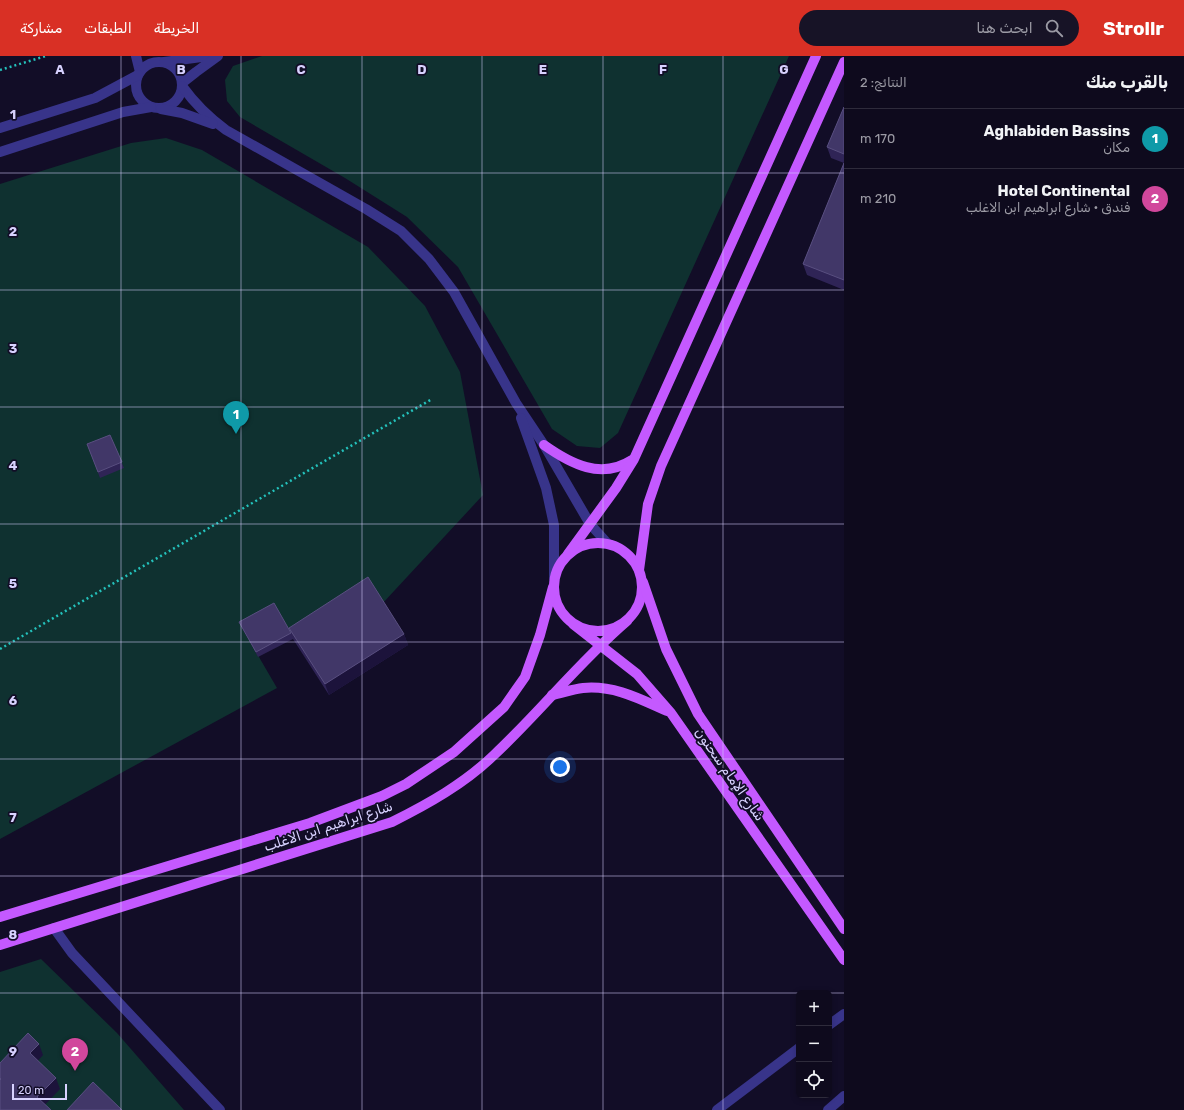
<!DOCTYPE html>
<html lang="ar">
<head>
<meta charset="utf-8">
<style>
	:root { --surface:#0e0a1d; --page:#171326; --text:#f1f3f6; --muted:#9b9aa4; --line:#2e2b3b; --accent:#d93025 }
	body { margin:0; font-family:Rubik,"Noto Sans Arabic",sans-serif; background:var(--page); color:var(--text); direction:rtl }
	.controls { position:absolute; right:12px; bottom:12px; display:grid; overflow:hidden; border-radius:6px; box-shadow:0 2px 6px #0003 }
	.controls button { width:36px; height:36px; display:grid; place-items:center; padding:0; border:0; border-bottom:1px solid var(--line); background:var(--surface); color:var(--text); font:20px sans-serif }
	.scale { position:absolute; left:12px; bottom:10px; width:55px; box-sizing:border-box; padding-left:4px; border:2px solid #d8d2ff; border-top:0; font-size:11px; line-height:14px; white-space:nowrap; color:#d8d2ff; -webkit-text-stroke:3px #120d27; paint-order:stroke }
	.you { position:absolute; left:560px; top:711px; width:14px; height:14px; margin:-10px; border:3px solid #fff; border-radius:50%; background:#1a73e8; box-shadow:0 0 0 6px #1a73e833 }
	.badge { display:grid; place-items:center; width:26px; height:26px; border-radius:50%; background:var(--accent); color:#fff; font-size:13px; font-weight:700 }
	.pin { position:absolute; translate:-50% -33px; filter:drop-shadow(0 1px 2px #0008) }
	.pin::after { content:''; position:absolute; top:21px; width:14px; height:12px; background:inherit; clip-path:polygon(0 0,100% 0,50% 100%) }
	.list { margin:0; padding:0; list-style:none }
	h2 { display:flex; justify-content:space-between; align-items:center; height:52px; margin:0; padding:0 16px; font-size:17px }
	h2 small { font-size:13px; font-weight:400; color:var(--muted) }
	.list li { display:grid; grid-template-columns:26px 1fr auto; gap:12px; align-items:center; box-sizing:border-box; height:60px; padding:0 16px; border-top:1px solid var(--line) }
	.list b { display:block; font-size:15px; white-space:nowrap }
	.list p { margin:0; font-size:13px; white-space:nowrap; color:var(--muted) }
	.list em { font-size:13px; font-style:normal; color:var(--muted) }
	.icon { flex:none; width:22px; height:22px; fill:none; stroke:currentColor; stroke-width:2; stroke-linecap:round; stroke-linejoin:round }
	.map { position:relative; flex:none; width:844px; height:1054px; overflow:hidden; direction:ltr }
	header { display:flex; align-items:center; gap:24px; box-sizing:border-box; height:56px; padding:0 20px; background:var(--accent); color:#fff }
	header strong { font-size:19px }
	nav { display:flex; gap:22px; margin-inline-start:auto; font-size:14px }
	.search { width:280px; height:36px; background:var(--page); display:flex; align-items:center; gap:10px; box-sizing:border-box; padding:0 14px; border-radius:22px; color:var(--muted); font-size:15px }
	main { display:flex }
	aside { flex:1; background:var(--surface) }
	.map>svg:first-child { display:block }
	.green { fill:#0f3130 }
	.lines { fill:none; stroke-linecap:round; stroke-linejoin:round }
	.path { stroke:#24c1bb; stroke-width:2.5; stroke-dasharray:2 3; stroke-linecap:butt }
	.minor { stroke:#38348a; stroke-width:10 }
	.major { stroke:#c459ff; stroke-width:10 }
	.wall { fill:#2f2456 }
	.shaded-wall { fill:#1c133b }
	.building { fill:#413768; stroke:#594f80 }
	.grid { fill:none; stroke:#d8d2ff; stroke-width:1; stroke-opacity:0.55 }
	.labels { text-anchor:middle; stroke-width:3.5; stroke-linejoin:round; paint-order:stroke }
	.street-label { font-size:14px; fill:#d8d2ff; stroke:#120d27 }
	.grid-label { font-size:13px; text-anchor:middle; font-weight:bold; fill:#d8d2ff; stroke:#120d27; stroke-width:3.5; stroke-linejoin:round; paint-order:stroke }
</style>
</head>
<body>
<header>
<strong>Strollr</strong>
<div class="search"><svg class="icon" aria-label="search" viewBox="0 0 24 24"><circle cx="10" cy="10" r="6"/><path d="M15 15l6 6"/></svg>ابحث هنا</div>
<nav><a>الخريطة</a><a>الطبقات</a><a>مشاركة</a></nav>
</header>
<main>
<aside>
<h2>بالقرب منك<small>النتائج: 2</small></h2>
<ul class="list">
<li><span class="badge" style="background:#0f9aa8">1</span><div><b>Aghlabiden Bassins</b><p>مكان</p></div><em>170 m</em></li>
<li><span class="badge" style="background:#d1479c">2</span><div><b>Hotel Continental</b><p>فندق · شارع ابراهيم ابن الاغلب</p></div><em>210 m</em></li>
</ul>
</aside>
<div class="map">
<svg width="844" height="1054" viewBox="0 0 844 1054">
	<rect width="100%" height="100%" fill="#120d27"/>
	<g class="green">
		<path d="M262,0H789L618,377L600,392L577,390L552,373L458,211L407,161L345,122L240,61L227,45L225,24L233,10Z"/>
		<path d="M166,82L202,94L368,191L425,250L460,316L483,439L382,548L293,583L242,572L277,632L0,783V128L131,87Z"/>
		<path d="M41,903L117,977L184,1054H0V916Z"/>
	</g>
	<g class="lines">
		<g class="path">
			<path d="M0,14L46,0"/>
			<path d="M0,593L432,343"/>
		</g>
		<g class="minor">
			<path d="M136,0L140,16"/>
			<circle cx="159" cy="29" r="23"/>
			<path d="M164,6L209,0"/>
			<path d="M182,27L196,16L218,0"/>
			<path d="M182,30C195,48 208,61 226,74L366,153L401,175L429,203L454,236L516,347L544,389L590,468L608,488"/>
			<path d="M161,53L182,57L213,68"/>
			<path d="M0,72L95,42L138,19"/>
			<path d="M0,96L123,56L151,51"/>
			<path d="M521,362L546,432L554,469V522"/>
			<path d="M54,872L72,897L220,1054"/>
			<path d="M829,969L844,958"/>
			<path d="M717,1054L799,992"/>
			<path d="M828,1054L844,1040"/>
		</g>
		<g class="major">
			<path d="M544,389C571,408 601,424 632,404"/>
			<circle cx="598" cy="531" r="44"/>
			<path d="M568,498L616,432L634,403L816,0"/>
			<path d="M639,514L648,448L661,410L844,6"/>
			<path d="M643,526L666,593L698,658L844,873"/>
			<path d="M573,568L637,618L671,657L844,904"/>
			<path d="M552,639C562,637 573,633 583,632C614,629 640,643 667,655"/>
			<path d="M0,861L310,767L382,740L406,728L454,696L504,651L525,621L540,579L553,531"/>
			<path d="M0,889L392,766C428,748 464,728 494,699C540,656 579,606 627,565"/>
		</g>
	</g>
	<g class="wall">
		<path d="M844,51V234L807,219L803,208L844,107L831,102L827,91Z"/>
		<path d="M110,379L124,412L100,422L87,388Z"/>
		<path d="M239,566L291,577L289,572L404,578L408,589L329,639L293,583L258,601L242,571Z"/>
	</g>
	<g class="shaded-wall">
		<path d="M404,578L408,589L329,639L325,628Z"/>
		<path d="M39,988L43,999L34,1009L30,997Z"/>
		<path d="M56,1022L60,1033L41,1053L37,1041Z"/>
	</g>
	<g class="building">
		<path d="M844,51V98L827,91Z"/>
		<path d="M844,107V224L803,208Z"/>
		<path d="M110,379L122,406L98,416L87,388Z"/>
		<path d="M368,521L404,578L325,628L289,572Z"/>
		<path d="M274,547L291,577L256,596L239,566Z"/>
		<path d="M28,977L39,988L30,997L56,1022L37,1041L51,1054H0V1024L1,1023L0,1022V1007Z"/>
		<path d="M93,1026L122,1054H67Z"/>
	</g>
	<path class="grid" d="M121,0V1054M241,0V1054M362,0V1054M482,0V1054M603,0V1054M723,0V1054M0,117H844M0,234H844M0,351H844M0,468H844M0,586H844M0,703H844M0,820H844M0,937H844"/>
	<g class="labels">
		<g class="street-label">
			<text transform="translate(730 718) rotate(55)" y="5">شارع الإمام سحنون</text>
			<text transform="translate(328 770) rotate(-18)" y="5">شارع ابراهيم ابن الاغلب</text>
		</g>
	</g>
	<g class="grid-label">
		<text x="60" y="18">A</text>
		<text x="181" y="18">B</text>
		<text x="301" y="18">C</text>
		<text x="422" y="18">D</text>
		<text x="543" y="18">E</text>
		<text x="663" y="18">F</text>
		<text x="784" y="18">G</text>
		<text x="13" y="63">1</text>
		<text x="13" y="180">2</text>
		<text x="13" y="297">3</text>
		<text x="13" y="414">4</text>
		<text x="13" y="532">5</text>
		<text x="13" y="649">6</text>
		<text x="13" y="766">7</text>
		<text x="13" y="883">8</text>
		<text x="13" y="1000">9</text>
	</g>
</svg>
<div class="controls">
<button>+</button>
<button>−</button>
<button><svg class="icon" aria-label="locate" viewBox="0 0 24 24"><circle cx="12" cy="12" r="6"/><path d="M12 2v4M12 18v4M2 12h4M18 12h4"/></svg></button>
</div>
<div class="scale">20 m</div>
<div class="you"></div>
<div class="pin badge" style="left:236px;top:378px;background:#0f9aa8">1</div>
<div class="pin badge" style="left:75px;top:1015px;background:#d1479c">2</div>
</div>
</main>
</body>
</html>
